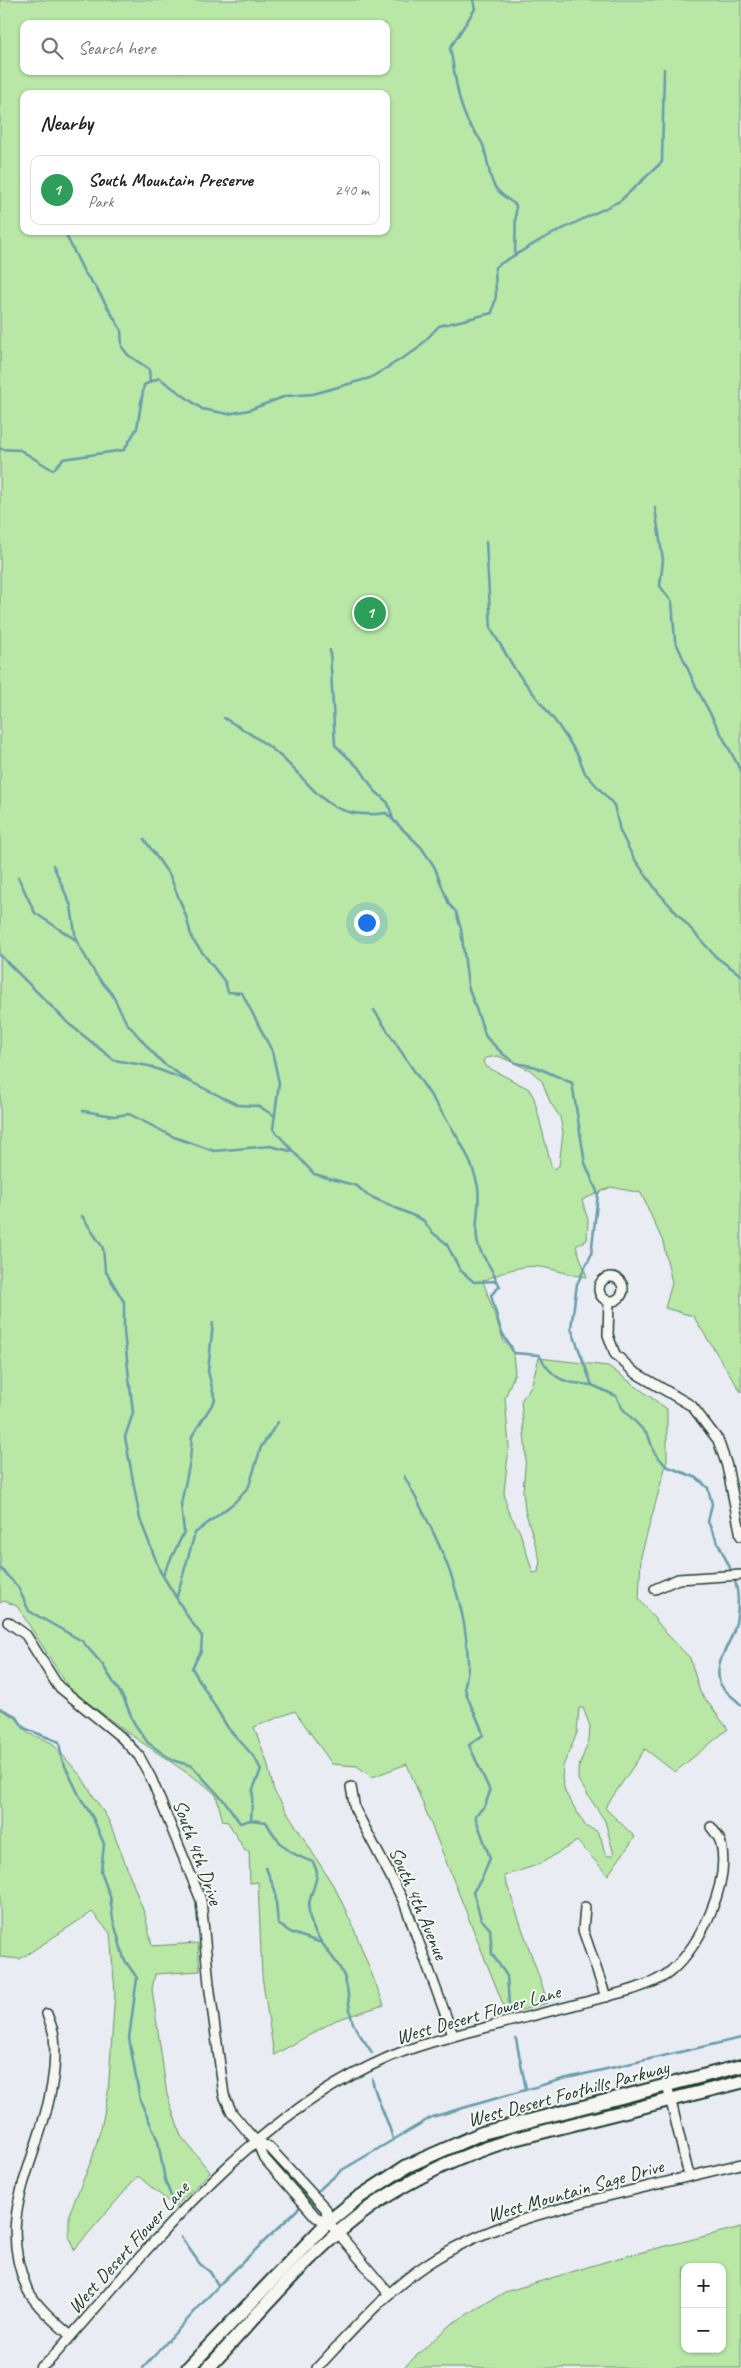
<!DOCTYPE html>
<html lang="en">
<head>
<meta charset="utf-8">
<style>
	:root { --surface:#fff; --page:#f2f2f2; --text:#222; --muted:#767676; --line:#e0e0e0; --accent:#ea580c }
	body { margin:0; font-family:Caveat,sans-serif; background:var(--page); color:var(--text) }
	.controls { position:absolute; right:15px; bottom:15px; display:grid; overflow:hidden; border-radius:10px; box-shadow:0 1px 4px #0004 }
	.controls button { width:45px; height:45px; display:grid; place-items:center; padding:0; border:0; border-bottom:1px solid var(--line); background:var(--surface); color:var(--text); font:25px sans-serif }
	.you { position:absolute; left:366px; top:922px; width:18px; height:18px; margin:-12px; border:4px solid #fff; border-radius:50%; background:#1a73e8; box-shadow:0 0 0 8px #1a73e833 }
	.badge { display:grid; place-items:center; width:32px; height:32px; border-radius:50%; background:var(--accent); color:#fff; font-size:16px; font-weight:700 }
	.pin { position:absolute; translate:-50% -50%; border:2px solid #fff; box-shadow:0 1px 5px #0006 }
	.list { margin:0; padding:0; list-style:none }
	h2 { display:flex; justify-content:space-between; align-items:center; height:65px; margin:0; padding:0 20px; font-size:21px }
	h2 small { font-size:16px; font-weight:400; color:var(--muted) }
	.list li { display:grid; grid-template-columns:32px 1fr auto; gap:15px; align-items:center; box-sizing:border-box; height:70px; margin:0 10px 10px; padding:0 10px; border:1px solid var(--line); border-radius:10px }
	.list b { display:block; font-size:19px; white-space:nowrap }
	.list p { margin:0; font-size:16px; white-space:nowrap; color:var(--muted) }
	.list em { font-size:16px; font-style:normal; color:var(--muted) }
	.icon { flex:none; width:28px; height:28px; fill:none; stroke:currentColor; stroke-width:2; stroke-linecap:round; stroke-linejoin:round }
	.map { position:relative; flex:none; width:741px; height:2368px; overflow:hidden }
	.search { position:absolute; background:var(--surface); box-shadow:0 1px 4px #0004; left:20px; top:20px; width:370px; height:55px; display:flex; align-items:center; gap:12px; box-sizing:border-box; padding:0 18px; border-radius:10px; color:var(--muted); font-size:19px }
	.panel { position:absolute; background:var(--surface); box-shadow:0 1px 4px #0004; left:20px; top:90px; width:370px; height:145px; border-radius:10px }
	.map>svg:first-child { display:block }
	.green { fill:#b8e7a6; stroke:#6c926d; fill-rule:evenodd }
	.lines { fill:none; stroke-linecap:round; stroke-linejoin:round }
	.stream { stroke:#689cab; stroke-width:2.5 }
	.street-casing { stroke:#1f3d34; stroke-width:12 }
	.secondary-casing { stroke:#1f3d34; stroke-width:16 }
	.street { stroke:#f6f6f2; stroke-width:9 }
	.secondary { stroke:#f6f6f2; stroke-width:12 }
	.labels { text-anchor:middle; stroke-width:4; stroke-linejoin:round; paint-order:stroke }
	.street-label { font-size:20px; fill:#1f3d34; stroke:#f6f6f2 }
</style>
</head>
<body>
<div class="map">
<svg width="741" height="2368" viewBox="0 0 741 2368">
	<rect width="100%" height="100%" fill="#e9ecf2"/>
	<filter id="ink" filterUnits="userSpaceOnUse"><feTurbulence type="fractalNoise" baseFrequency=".02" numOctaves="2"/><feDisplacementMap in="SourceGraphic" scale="10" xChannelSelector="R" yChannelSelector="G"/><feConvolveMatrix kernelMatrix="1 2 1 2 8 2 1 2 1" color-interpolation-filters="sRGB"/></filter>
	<g filter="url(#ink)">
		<g class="green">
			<path d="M0,0H741V1392L693,1316L665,1308L672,1283L663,1242L641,1193L611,1187L582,1200L588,1220L587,1240L576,1246L587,1277C570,1276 556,1269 540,1267C520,1264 501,1273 483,1281L504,1342L512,1346L515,1372L505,1398L509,1447L504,1492L507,1509L520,1532L533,1573L538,1572L540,1560L525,1510L523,1491L526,1455L521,1401L531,1386L539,1358L608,1366L667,1409V1461L641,1556L639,1599L666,1633L690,1658L700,1692L728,1729L675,1772L645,1749L605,1808L635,1837L608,1875L577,1841L540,1864L504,1876L548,2003L507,2014L407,1764L372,1777L357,1766L332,1764L295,1711L254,1727L267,1762L274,1791L336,1890L352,1924L384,2005L336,2020L274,2055L262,1976L258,1882L250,1883L249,1851H245L228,1822L223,1821L216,1795L205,1785L128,1733L69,1688L17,1606L4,1601L0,1603ZM24,24H386V71H24ZM24,94H386V231H24ZM498,1056L530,1070L542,1081L550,1102L560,1117L563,1132L559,1166L554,1169L551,1165L534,1098L529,1089L487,1067L483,1062L485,1058ZM579,1708H583L590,1726L589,1740L578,1769V1780L605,1821L614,1855L608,1856L605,1854L601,1838L597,1831L586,1827L565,1792L562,1778L563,1766L577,1733Z"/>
			<path d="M0,1709L16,1718L28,1733L52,1743L81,1776L109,1821L145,1915L152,1946L198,1943L200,1971L155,1974L152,1989L167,2095L181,2136L210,2172L175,2207L138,2176L74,2250L69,2238V2214L92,2159L102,2124L108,2093L115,1992L110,1933L92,1912L20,1959L0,1957Z"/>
			<path d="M741,2227V2368H403L451,2324L505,2292L611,2260ZM685,2267H722V2349H685Z"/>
		</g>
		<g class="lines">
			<g class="stream">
				<path d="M473,0L475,9L450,48C455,72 457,100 468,122C473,131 482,139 484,148C493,179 485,185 516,205L515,255"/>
				<path d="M67,231V237L84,272L97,289L121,330L122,347L128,355L149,369L150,382"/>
				<path d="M0,449L20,450L53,470L63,459L124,450L137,428L144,385L159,378L202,409L228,414L249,410L286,396L313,394L370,378L416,350L439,326L492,313L496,296L495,267L542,239L620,201L662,162L664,69"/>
				<path d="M655,508L663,560L660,586L672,602L675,640L695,685L741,771"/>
				<path d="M486,542L491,629L516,671L558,725L578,755L585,773L614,805L620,831L633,857L657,891L716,957L741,975"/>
				<path d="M330,650L335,745L361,770L374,790L388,803L393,819"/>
				<path d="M224,718C242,729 263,740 278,754C316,787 326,822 386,813L421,847L434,866L449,904L456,912L461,929L468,986L486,1037L504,1055L516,1063L536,1067L572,1083L585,1163L598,1194L591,1255L577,1284L571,1328L592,1385L616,1396L622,1408L648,1435L654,1452L666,1466L697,1478L708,1488L712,1504L708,1522L732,1572"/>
				<path d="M144,839L170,876L186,916L192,939L225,982L228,992L242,993L272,1051L279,1083L273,1129L314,1174L357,1186L367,1195L423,1220L433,1233L446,1243L460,1270L474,1282L496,1281L500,1286L491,1295L501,1331L514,1353L539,1355C554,1381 562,1382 592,1385"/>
				<path d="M53,865L71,906L76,940L96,975L112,994L126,1022L152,1052L164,1064L188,1080"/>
				<path d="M18,877L35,913L76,940"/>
				<path d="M0,955L69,1024L114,1060L149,1066L191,1082L238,1105L258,1106L275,1116"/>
				<path d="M374,1010C392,1038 410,1065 429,1093C448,1122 471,1153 478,1187C481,1207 473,1225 478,1244C481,1258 493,1266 496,1281"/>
				<path d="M83,1111L114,1116L129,1114L174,1137L214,1151L270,1146L290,1151"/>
				<path d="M82,1216L103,1248L105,1270L124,1302V1332L133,1413L125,1437L140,1519L160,1571L188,1617L202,1636L201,1651L192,1668L228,1728L255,1758L261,1770L253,1789L251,1820L266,1822C280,1846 287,1853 313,1862C314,1865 317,1870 317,1873C317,1886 305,1900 310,1918C314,1937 330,1952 340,1968C350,1984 347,2003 352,2020C356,2033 366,2041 372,2053"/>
				<path d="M404,1476C436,1534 466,1593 468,1662C469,1670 465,1680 465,1688C467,1702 480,1720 483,1735L469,1745L490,1791L485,1806L475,1816L490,1858L482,1878L473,1892L481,1919L490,1929L492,1954L507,1976L509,2004"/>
				<path d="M0,1568L18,1587L29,1611L82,1641L102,1664L124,1699L134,1723L148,1743L172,1760L192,1766L226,1803L240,1823L251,1820"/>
				<path d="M163,1575L184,1532L181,1504L190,1461L192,1436L215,1400L208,1371L213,1323"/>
				<path d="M734,1578C740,1595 739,1619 732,1635C726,1651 714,1664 720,1683C722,1690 736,1699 741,1705"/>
				<path d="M177,1596L195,1533L235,1502L249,1486L261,1447L278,1422"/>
				<path d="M0,1708L16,1716L24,1728L59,1742L62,1760L80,1797L93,1818L104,1844L101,1872L110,1896L113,1919L124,1959L137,1978L129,2038L140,2100L158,2141L165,2180L171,2196"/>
				<path d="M266,1868L275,1890L278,1924L292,1933L322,1943"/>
				<path d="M516,2039L526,2089"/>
				<path d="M372,2079C376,2100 388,2118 393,2139"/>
				<path d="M315,2193L342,2170L432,2117L563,2079L741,2038"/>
				<path d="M181,2237L200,2264L210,2272L218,2285"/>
				<path d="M143,2368L220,2284L302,2205"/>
			</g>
			<defs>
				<g id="street">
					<circle cx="611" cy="1289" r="12"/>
					<path d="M609,1301L608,1335L615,1354L634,1372L692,1406L718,1440L727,1466L741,1536"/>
					<path d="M655,1589L678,1579L741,1575"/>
					<path d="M8,1622L26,1635L58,1686L121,1737L139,1756L151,1778L201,1900L209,1984L224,2095L232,2113L247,2131L257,2142L269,2147L326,2209L328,2222"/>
					<path d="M351,1787L355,1809L404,1902L453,2035"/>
					<path d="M585,1907L583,1930L606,1997"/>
					<path d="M47,2014C49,2021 53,2028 54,2036C57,2063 51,2096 43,2122C25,2184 0,2224 27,2289C37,2307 55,2322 71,2336"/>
					<path d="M667,2085L689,2176"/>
					<path d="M257,2142L264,2158L316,2217L328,2222L339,2234L389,2294"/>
					<path d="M40,2368L49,2361C149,2249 245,2120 387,2058C419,2044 454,2036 488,2027C535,2015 583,2003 631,1990C645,1985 660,1981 672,1970C701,1945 730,1883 721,1844C720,1838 715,1832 711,1827"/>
					<path d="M317,2368C351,2332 385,2292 427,2264C481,2228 542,2213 604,2197C650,2186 695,2175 741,2164"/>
				</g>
				<g id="secondary">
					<path d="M188,2368L328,2222L358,2198L407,2166L482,2133L741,2066"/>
					<path d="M208,2368C261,2312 312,2247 376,2203C418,2175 465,2154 514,2139L741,2082"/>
				</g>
			</defs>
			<use href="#street" class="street-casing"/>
			<use href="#secondary" class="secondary-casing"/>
			<use href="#street" class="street"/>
			<use href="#secondary" class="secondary"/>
		</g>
	</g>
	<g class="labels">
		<g class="street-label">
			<text transform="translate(198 1852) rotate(70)" y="7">South 4th Drive</text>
			<text transform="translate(419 1903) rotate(67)" y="7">South 4th Avenue</text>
			<text transform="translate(478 2014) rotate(-16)" y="7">West Desert Flower Lane</text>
			<text transform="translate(568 2093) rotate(-15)" y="7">West Desert Foothills Parkway</text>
			<text transform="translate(575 2190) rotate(-16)" y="7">West Mountain Sage Drive</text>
			<text transform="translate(128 2247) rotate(-48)" y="7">West Desert Flower Lane</text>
		</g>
	</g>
</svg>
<div class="controls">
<button>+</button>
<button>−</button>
</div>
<div class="you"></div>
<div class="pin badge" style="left:370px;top:613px;background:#2e9e5b">1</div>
<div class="search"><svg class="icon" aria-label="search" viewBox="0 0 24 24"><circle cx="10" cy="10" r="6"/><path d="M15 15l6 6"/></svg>Search here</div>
<section class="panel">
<h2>Nearby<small></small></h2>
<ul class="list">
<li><span class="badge" style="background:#2e9e5b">1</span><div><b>South Mountain Preserve</b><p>Park</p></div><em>240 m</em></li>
</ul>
</section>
</div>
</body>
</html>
